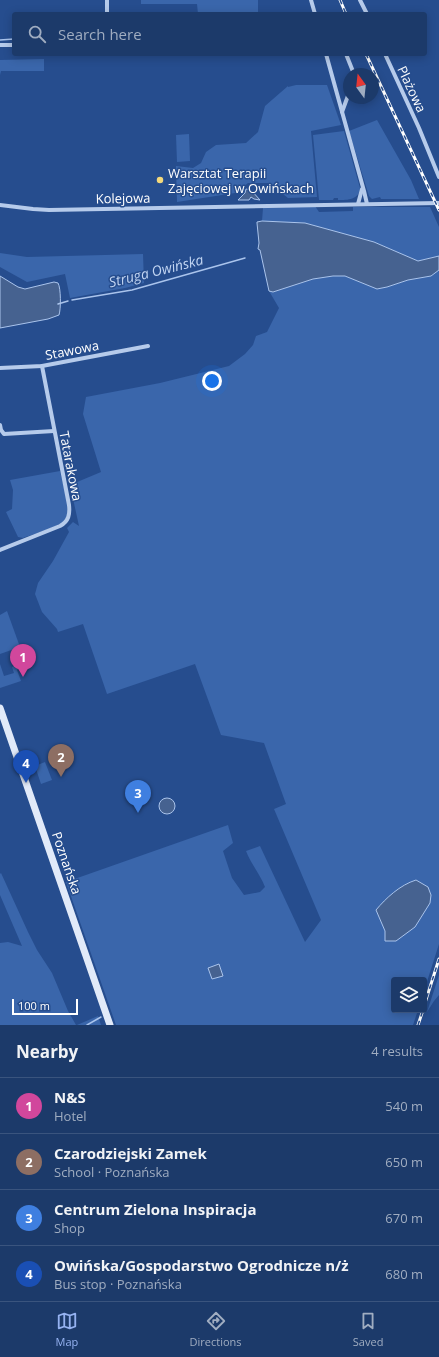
<!DOCTYPE html>
<html lang="en">
<head>
<meta charset="utf-8">
<style>
	:root { --surface:#1c3a6a; --page:#294572; --text:#f1f3f6; --muted:#a0adc1; --line:#3a547e; --accent:#95b2f1 }
	body { margin:0; font-family:"Open Sans",sans-serif; background:var(--page); color:var(--text) }
	.controls { position:absolute; right:12px; bottom:12px; display:grid; overflow:hidden; border-radius:4px; box-shadow:0 2px 10px #0003 }
	.controls button { width:36px; height:36px; display:grid; place-items:center; padding:0; border:0; border-bottom:1px solid var(--line); background:var(--surface); color:var(--text); font:20px sans-serif }
	.compass { position:absolute; left:343px; top:68px; width:36px; height:36px; border-radius:50%; background:var(--surface); box-shadow:0 2px 10px #0003; rotate:345deg }
	.scale { position:absolute; left:12px; bottom:10px; width:66px; box-sizing:border-box; padding-left:4px; border:2px solid #fff; border-top:0; font-size:11px; line-height:14px; white-space:nowrap; color:#fff; -webkit-text-stroke:3px #264d8e; paint-order:stroke }
	.you { position:absolute; left:212px; top:381px; width:14px; height:14px; margin:-10px; border:3px solid #fff; border-radius:50%; background:#1a73e8; box-shadow:0 0 0 6px #1a73e833 }
	.badge { display:grid; place-items:center; width:26px; height:26px; border-radius:50%; background:var(--accent); color:#fff; font-size:13px; font-weight:700 }
	.pin { position:absolute; translate:-50% -33px; filter:drop-shadow(0 1px 2px #0008) }
	.pin::after { content:''; position:absolute; top:21px; width:14px; height:12px; background:inherit; clip-path:polygon(0 0,100% 0,50% 100%) }
	.list { margin:0; padding:0; list-style:none }
	h2 { display:flex; justify-content:space-between; align-items:center; height:52px; margin:0; padding:0 16px; font-size:17px }
	h2 small { font-size:13px; font-weight:400; color:var(--muted) }
	.list li { display:grid; grid-template-columns:26px 1fr auto; gap:12px; align-items:center; box-sizing:border-box; height:56px; padding:0 16px; border-top:1px solid var(--line) }
	.list b { display:block; font-size:15px; white-space:nowrap }
	.list p { margin:0; font-size:13px; white-space:nowrap; color:var(--muted) }
	.list em { font-size:13px; font-style:normal; color:var(--muted) }
	.icon { flex:none; width:22px; height:22px; fill:none; stroke:currentColor; stroke-width:2; stroke-linecap:round; stroke-linejoin:round }
	.map { position:relative; flex:none; width:439px; height:1025px; overflow:hidden }
	.search { position:absolute; background:var(--surface); box-shadow:0 2px 10px #0003; left:12px; right:12px; top:12px; height:44px; display:flex; align-items:center; gap:10px; box-sizing:border-box; padding:0 14px; border-radius:4px; color:var(--muted); font-size:15px }
	.sheet { height:276px; background:var(--surface) }
	nav { display:flex; justify-content:space-around; align-items:center; box-sizing:border-box; height:56px; border-top:1px solid var(--line); background:var(--surface); font-size:11px; color:var(--muted) }
	nav a { display:grid; justify-items:center; gap:2px }
	nav .on { color:var(--accent) }
	.map>svg:first-child { display:block }
	.green { fill:#3a66ab; fill-rule:evenodd }
	.water { fill:#466290; stroke:#aac4ec }
	.lines { fill:none; stroke-linecap:round; stroke-linejoin:round }
	.stream { stroke:#aac4ec; stroke-width:1.5 }
	.minor { stroke:#b6cbeb; stroke-width:4 }
	.secondary { stroke:#e1eaf9; stroke-width:7 }
	.rail-casing { stroke:#fff; stroke-width:3 }
	.rail { stroke:#264d8e; stroke-width:1.5; stroke-dasharray:4.5; stroke-linecap:butt }
	.poi-dot { fill:#f4d97b; stroke:#264d8e; stroke-width:1.5 }
	.labels { text-anchor:middle; stroke-width:3; stroke-linejoin:round; paint-order:stroke }
	.street-label { font-size:13px; fill:#fff; stroke:#264d8e }
	.poi-label { font-size:13px; fill:#fff; stroke:#264d8e; text-anchor:start }
	.water-label { font-size:14px; font-style:italic; fill:#c2d5f2; stroke:#264d8e }
</style>
</head>
<body>
<div class="map">
<svg width="439" height="1025" viewBox="0 0 439 1025">
	<rect width="100%" height="100%" fill="#264d8e"/>
	<g class="green">
		<path d="M141,0H258V14H198L197,4H141Z"/>
		<path d="M44,59V71H1L0,75V60Z"/>
		<path d="M296,85H327L341,125L311,131L317,197L288,198L269,183H248L235,193L177,202L176,166L193,168L201,163L206,152L216,145L246,143L258,132L265,106L288,86V87Z"/>
		<path d="M377,120L411,180L419,199H381L380,197L372,199L369,196L349,131Z"/>
		<path d="M344,131L360,188C359,200 348,200 338,200V198H334L333,200H319L313,135Z"/>
		<path d="M189,134L190,161L177,162L176,135Z"/>
		<path d="M315,206L319,212L353,211V207H430L439,227V256L418,261L374,242L305,223L262,221L263,208Z"/>
		<path d="M0,253L27,257L143,254L144,283L125,288L70,298L65,274L27,282L0,267Z"/>
		<path d="M439,270V944L424,991V980H394V1010H418L413,1025H116L66,882L228,825L233,843L223,851L232,878L244,895L260,892L265,887C260,874 251,864 246,851L260,846L305,942L321,920L274,809L286,804L264,743L221,735L195,664L107,694L83,624L58,632L57,629L42,612L35,594L38,583L53,561L69,532L67,528L73,522L79,526L70,485L101,472L83,414L86,397L160,383L229,366L245,354L253,345L256,336L267,332L279,308L269,291L273,292L313,279L333,276H345L377,289L387,287L408,280L431,276ZM416,880L428,887L415,927L406,932L385,941V931L382,923C391,903 393,887 416,880Z"/>
		<path d="M60,471C62,481 72,511 65,520C61,526 31,535 23,538L18,537L6,512L12,509L13,490L10,480Z"/>
		<path d="M7,611L20,647L0,654V615Z"/>
		<path d="M0,664L4,676L14,673L12,667L18,664L20,668L17,670L21,681L0,688Z"/>
		<path d="M45,762L52,780L41,784L35,766Z"/>
		<path d="M1,873L28,932L37,950L52,973L68,1011L76,1025H0V943L8,942L22,946L0,895V874Z"/>
		<path d="M439,975V995L434,1001L427,1012Z"/>
		<path d="M98,1016L101,1025H77Z"/>
	</g>
	<g class="water">
		<path d="M246,189L251,190L260,200L254,199L251,197L249,200H238L245,193Z"/>
		<path d="M262,221L305,223L374,242L418,261L439,256V270L431,276L408,280L387,287L377,289L345,276H333L313,279L273,292L269,291L260,250L258,249L259,243L257,223V222Z"/>
		<path d="M0,276L18,287L25,289L54,282L58,283C61,288 61,309 59,315L48,319L0,328Z"/>
		<circle cx="167" cy="806" r="8"/>
		<path d="M416,880L428,887L431,895L430,903L415,927L396,941H385V931L376,910C386,898 400,885 416,880Z"/>
		<path d="M219,964L223,976L212,979L208,968Z"/>
	</g>
	<g class="lines">
		<g class="stream">
			<path d="M0,40L14,39"/>
			<path d="M72,300L132,290L245,258"/>
			<path d="M58,304L68,301"/>
			<path d="M87,1025L101,1017"/>
		</g>
		<g class="minor">
			<path d="M107,0V14"/>
			<path d="M311,0L315,14"/>
			<path d="M360,0L367,14"/>
			<path d="M0,45H14"/>
			<path d="M326,54L364,191L367,204"/>
			<path d="M346,54L354,74"/>
			<path d="M385,54L419,128L439,177"/>
			<path d="M342,112L349,93"/>
			<path d="M358,204L362,189"/>
			<path d="M0,205L33,209L49,210L439,203"/>
			<path d="M0,368L42,366L148,346"/>
			<path d="M0,425L1,430L4,434L54,431"/>
			<path d="M0,550L60,526C69,521 70,514 69,505L42,366"/>
		</g>
		<path class="secondary" d="M0,708L110,1025"/>
		<defs>
			<g id="rail">
				<path d="M340,0L346,14"/>
				<path d="M366,54L439,210"/>
				<path d="M424,1006L439,959"/>
				<path d="M418,1025L423,1010"/>
			</g>
		</defs>
		<use href="#rail" class="rail-casing"/>
		<use href="#rail" class="rail"/>
	</g>
	<circle class="poi-dot" cx="160" cy="180" r="4"/>
	<g class="labels">
		<g class="street-label">
			<text transform="translate(412 89) rotate(65)" y="5">Plażowa</text>
			<text transform="translate(123 198) rotate(-1)" y="5">Kolejowa</text>
			<text transform="translate(72 350) rotate(-11)" y="5">Stawowa</text>
			<text transform="translate(71 466) rotate(79)" y="5">Tatarakowa</text>
			<text transform="translate(67 863) rotate(71)" y="5">Poznańska</text>
		</g>
		<g class="poi-label">
			<text x="168" y="178">Warsztat Terapii<tspan x="168" dy="15">Zajęciowej w Owińskach</tspan></text>
		</g>
		<g class="water-label">
			<text transform="translate(156 271) rotate(-14)" y="5">Struga Owińska</text>
		</g>
	</g>
</svg>
<div class="controls">
<button><svg class="icon" aria-label="layers" viewBox="0 0 24 24"><path d="M12 4l9 5-9 5-9-5zM3 14l9 5 9-5"/></svg></button>
</div>
<svg class="compass" viewBox="-18 -18 36 36"><path d="M0-13l5 13h-10z" fill="#e53935"/><path d="M0 13l5-13h-10z" fill="#a0adc1"/></svg>
<div class="scale">100 m</div>
<div class="you"></div>
<div class="pin badge" style="left:23px;top:677px;background:#d1479c">1</div>
<div class="pin badge" style="left:61px;top:777px;background:#8d6e63">2</div>
<div class="pin badge" style="left:138px;top:813px;background:#3f7fe0">3</div>
<div class="pin badge" style="left:26px;top:783px;background:#1a4fb4">4</div>
<div class="search"><svg class="icon" aria-label="search" viewBox="0 0 24 24"><circle cx="10" cy="10" r="6"/><path d="M15 15l6 6"/></svg>Search here</div>
</div>
<section class="sheet">
<h2>Nearby<small>4 results</small></h2>
<ul class="list">
<li><span class="badge" style="background:#d1479c">1</span><div><b>N&amp;S</b><p>Hotel</p></div><em>540 m</em></li>
<li><span class="badge" style="background:#8d6e63">2</span><div><b>Czarodziejski Zamek</b><p>School · Poznańska</p></div><em>650 m</em></li>
<li><span class="badge" style="background:#3f7fe0">3</span><div><b>Centrum Zielona Inspiracja</b><p>Shop</p></div><em>670 m</em></li>
<li><span class="badge" style="background:#1a4fb4">4</span><div><b>Owińska/Gospodarstwo Ogrodnicze n/ż</b><p>Bus stop · Poznańska</p></div><em>680 m</em></li>
</ul>
</section>
<nav>
<a class="on"><svg class="icon" aria-label="map" viewBox="0 0 24 24"><path d="M3 6l6-2 6 2 6-2v14l-6 2-6-2-6 2zM9 4v14M15 6v14"/></svg>Map</a>
<a><svg class="icon" aria-label="directions" viewBox="0 0 24 24"><path d="M12 3l9 9-9 9-9-9zM9 14v-3h6M13 9l2 2-2 2"/></svg>Directions</a>
<a><svg class="icon" aria-label="saved" viewBox="0 0 24 24"><path d="M7 4h10v16l-5-4-5 4z"/></svg>Saved</a>
</nav>
</body>
</html>
